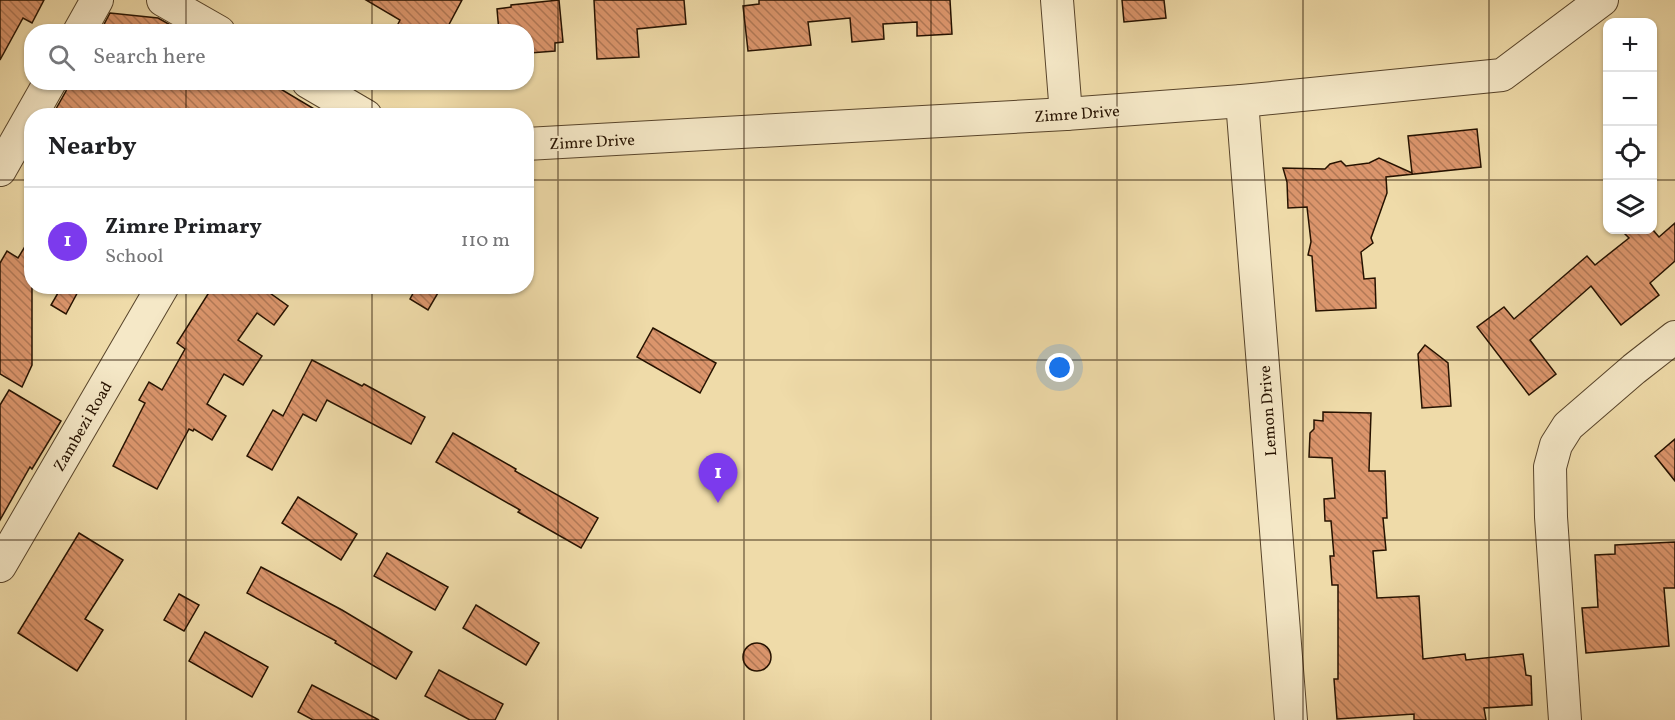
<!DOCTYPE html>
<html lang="en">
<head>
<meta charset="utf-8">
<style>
	:root { --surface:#fff; --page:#f2f2f2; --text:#202124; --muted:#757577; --line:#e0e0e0; --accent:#7c3aed }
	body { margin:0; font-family:Vollkorn,serif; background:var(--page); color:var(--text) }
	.controls { position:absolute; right:18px; top:18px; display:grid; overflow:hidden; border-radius:12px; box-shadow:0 2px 4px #0004 }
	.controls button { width:54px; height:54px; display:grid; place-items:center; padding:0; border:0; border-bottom:2px solid var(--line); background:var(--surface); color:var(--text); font:30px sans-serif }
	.you { position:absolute; left:1060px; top:368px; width:21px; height:21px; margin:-15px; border:4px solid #fff; border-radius:50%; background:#1a73e8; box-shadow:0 0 0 9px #1a73e833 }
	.badge { display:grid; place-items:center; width:39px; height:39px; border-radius:50%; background:var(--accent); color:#fff; font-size:20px; font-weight:700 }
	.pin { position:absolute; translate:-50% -50px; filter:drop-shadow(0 2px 3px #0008) }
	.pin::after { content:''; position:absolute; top:32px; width:21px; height:18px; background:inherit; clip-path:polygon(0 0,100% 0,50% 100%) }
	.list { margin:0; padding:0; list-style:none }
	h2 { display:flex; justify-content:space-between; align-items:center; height:78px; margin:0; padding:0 24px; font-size:26px }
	h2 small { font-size:20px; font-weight:400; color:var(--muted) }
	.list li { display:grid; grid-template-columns:39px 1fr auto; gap:18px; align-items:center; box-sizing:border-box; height:108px; padding:0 24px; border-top:2px solid var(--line) }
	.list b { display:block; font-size:22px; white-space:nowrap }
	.list p { margin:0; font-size:20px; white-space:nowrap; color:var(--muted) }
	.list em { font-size:20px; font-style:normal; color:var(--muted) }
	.icon { flex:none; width:33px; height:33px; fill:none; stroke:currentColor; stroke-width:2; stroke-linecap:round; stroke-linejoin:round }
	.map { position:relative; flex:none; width:1675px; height:720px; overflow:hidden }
	.search { position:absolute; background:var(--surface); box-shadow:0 2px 4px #0004; left:24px; top:24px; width:510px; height:66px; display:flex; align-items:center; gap:15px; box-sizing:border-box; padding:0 21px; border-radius:24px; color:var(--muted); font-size:22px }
	.panel { position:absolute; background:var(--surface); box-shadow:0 2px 4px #0004; left:24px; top:108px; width:510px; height:186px; border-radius:24px }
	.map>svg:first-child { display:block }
	.building { fill:url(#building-back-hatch); stroke:#261200; stroke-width:1.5 }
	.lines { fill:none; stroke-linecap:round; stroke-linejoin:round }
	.minor-casing { stroke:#58442a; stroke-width:34 }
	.minor { stroke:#f5e8c7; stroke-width:32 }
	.grid { fill:none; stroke:#261200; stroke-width:1.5; stroke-opacity:0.55 }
	.labels { text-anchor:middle; stroke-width:4.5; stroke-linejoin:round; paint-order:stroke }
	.street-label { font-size:16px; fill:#261200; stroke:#f5e8c7 }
</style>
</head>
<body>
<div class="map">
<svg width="1675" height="720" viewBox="0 0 1675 720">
	<defs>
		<pattern id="building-back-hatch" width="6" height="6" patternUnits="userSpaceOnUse" patternTransform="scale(1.5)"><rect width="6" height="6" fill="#db956c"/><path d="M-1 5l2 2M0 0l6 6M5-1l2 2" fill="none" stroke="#b17856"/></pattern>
	</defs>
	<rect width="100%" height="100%" fill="#efdba9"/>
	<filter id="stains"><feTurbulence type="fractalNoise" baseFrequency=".00333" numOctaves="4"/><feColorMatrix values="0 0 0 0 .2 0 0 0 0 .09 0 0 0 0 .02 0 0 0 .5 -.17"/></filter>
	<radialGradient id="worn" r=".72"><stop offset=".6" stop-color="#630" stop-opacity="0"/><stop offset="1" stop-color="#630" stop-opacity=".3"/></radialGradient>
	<g class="building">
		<path d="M0,0H44L32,23L23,18L0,60Z"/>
		<path d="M366,0H462L445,32H394L400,20Z"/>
		<path d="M559,0L563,42L555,43V51L530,53L529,46H526V32H499L497,9L511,7V5Z"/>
		<path d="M594,0H684L686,24L637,29L639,57L597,59Z"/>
		<path d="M759,0H950L952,34L917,36V22L883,24L884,39L852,42L850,18L808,22L811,45L748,51L743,6L759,4Z"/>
		<path d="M1122,0H1164L1166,18L1124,22Z"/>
		<path d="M110,13L158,18L174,27V32H100Z"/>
		<path d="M68,82H269L326,116H52L66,91Z"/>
		<path d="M1477,129L1481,167L1386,177L1387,193L1371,238L1373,243L1361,252L1364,279L1375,278L1376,308L1316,311L1312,256L1308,255L1311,242L1307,207L1288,208L1287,182L1283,168L1325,169L1330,164L1341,161L1346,166L1369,163L1379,158L1412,173L1408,136Z"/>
		<path d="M1675,223V261L1650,283L1659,295L1621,325L1591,286L1530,340L1556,374L1529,395L1477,327L1504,307L1514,319L1587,256L1595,265L1629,238L1621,230H1653L1659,237Z"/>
		<path d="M32,235V365L22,387L0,374V263L7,251L18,258Z"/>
		<path d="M62,286H81L66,314L51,305Z"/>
		<path d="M213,286H274L270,293L288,306L274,325L257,313L238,340L262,356L243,385L224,374L207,404L226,416L212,440L194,429L193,431L189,429L157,489L113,466L145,403L139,400L149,382L162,390L185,349L177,343Z"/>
		<path d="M417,286H442L428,310L410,299Z"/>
		<path d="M653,328L716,363L700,393L637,357Z"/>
		<path d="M1425,345L1448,363L1451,406L1422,408L1418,354Z"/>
		<path d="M312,360L362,386L364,384L425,417L411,444L327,400L316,421L303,414L272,470L247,456L273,410L283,416Z"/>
		<path d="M9,390L61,421L32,469L30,467L0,520V405Z"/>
		<path d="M1323,412L1371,413L1369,471H1385L1387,518H1383L1386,550L1373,551L1377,598L1419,596L1423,659L1465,654L1466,660L1523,654L1526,675L1531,676L1532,705L1484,708L1486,720H1414V714L1337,719L1334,679H1338V585H1332L1330,556H1334L1331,521H1325L1324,499L1335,498L1332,458L1309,457L1310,433L1314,429V420L1323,421Z"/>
		<path d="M453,433L516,469L515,471L598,518L581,548L518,512L520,510L436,462Z"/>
		<path d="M1675,439V481L1655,456Z"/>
		<path d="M298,497L357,534L341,560L282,523Z"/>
		<path d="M79,533L123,560L85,619L103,630L77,671L18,633Z"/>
		<path d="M1675,542V588H1664L1669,646L1586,653L1582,608L1598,607L1595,555L1615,554V545Z"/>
		<path d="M387,553L448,587L435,610L374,576Z"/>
		<path d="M261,567L342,610L412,652L396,679L335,643L336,641L247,593Z"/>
		<path d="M179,594L199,605L184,631L164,620Z"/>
		<path d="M476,605L539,643L526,665L463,628Z"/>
		<path d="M205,632L268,667L252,697L189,661Z"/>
		<circle cx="757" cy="657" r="14"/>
		<path d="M439,670L503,704L495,720H470L425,696Z"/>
		<path d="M312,685L379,720H313L298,712Z"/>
	</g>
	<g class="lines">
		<defs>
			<g id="minor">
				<path d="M163,0L219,32"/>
				<path d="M1057,0L1066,114"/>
				<path d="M79,32L97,0"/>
				<path d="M308,82L366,116"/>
				<path d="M1242,101L1291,720"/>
				<path d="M526,144L1066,114L1242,101L1502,75L1602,0"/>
				<path d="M0,170L50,82"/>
				<path d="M0,566L163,286"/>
				<path d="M1565,720L1551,517L1550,467L1556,445L1568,426L1634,369L1675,337"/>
			</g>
		</defs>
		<use href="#minor" class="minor-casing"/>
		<use href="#minor" class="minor"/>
	</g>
	<path class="grid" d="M186,0V32M372,0V32M558,0V720M744,0V720M931,0V720M1117,0V720M1303,0V720M1489,0V720M186,82V116M372,82V116M0,180H32M526,180H1608M1652,180H1675M186,286V720M372,286V720M0,360H1675M0,540H1675"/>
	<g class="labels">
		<g class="street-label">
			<text transform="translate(1077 113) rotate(-4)" y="6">Zimre Drive</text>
			<text transform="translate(592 141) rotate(-3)" y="6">Zimre Drive</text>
			<text transform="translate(1267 411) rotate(-94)" y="6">Lemon Drive</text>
			<text transform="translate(82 426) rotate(-60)" y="6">Zambezi Road</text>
		</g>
	</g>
	<rect width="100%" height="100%" filter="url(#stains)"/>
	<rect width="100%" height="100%" fill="url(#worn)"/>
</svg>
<div class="controls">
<button>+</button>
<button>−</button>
<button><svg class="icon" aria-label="locate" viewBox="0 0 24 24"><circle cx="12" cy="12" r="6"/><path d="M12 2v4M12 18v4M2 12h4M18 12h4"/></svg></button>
<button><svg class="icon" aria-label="layers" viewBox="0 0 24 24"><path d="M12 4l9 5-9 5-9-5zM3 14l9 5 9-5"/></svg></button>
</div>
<div class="you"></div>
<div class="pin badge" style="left:718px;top:503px">1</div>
<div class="search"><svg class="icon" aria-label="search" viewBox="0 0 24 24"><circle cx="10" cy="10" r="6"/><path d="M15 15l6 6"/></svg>Search here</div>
<section class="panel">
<h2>Nearby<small></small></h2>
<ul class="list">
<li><span class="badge">1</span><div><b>Zimre Primary</b><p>School</p></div><em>110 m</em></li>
</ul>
</section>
</div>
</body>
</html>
